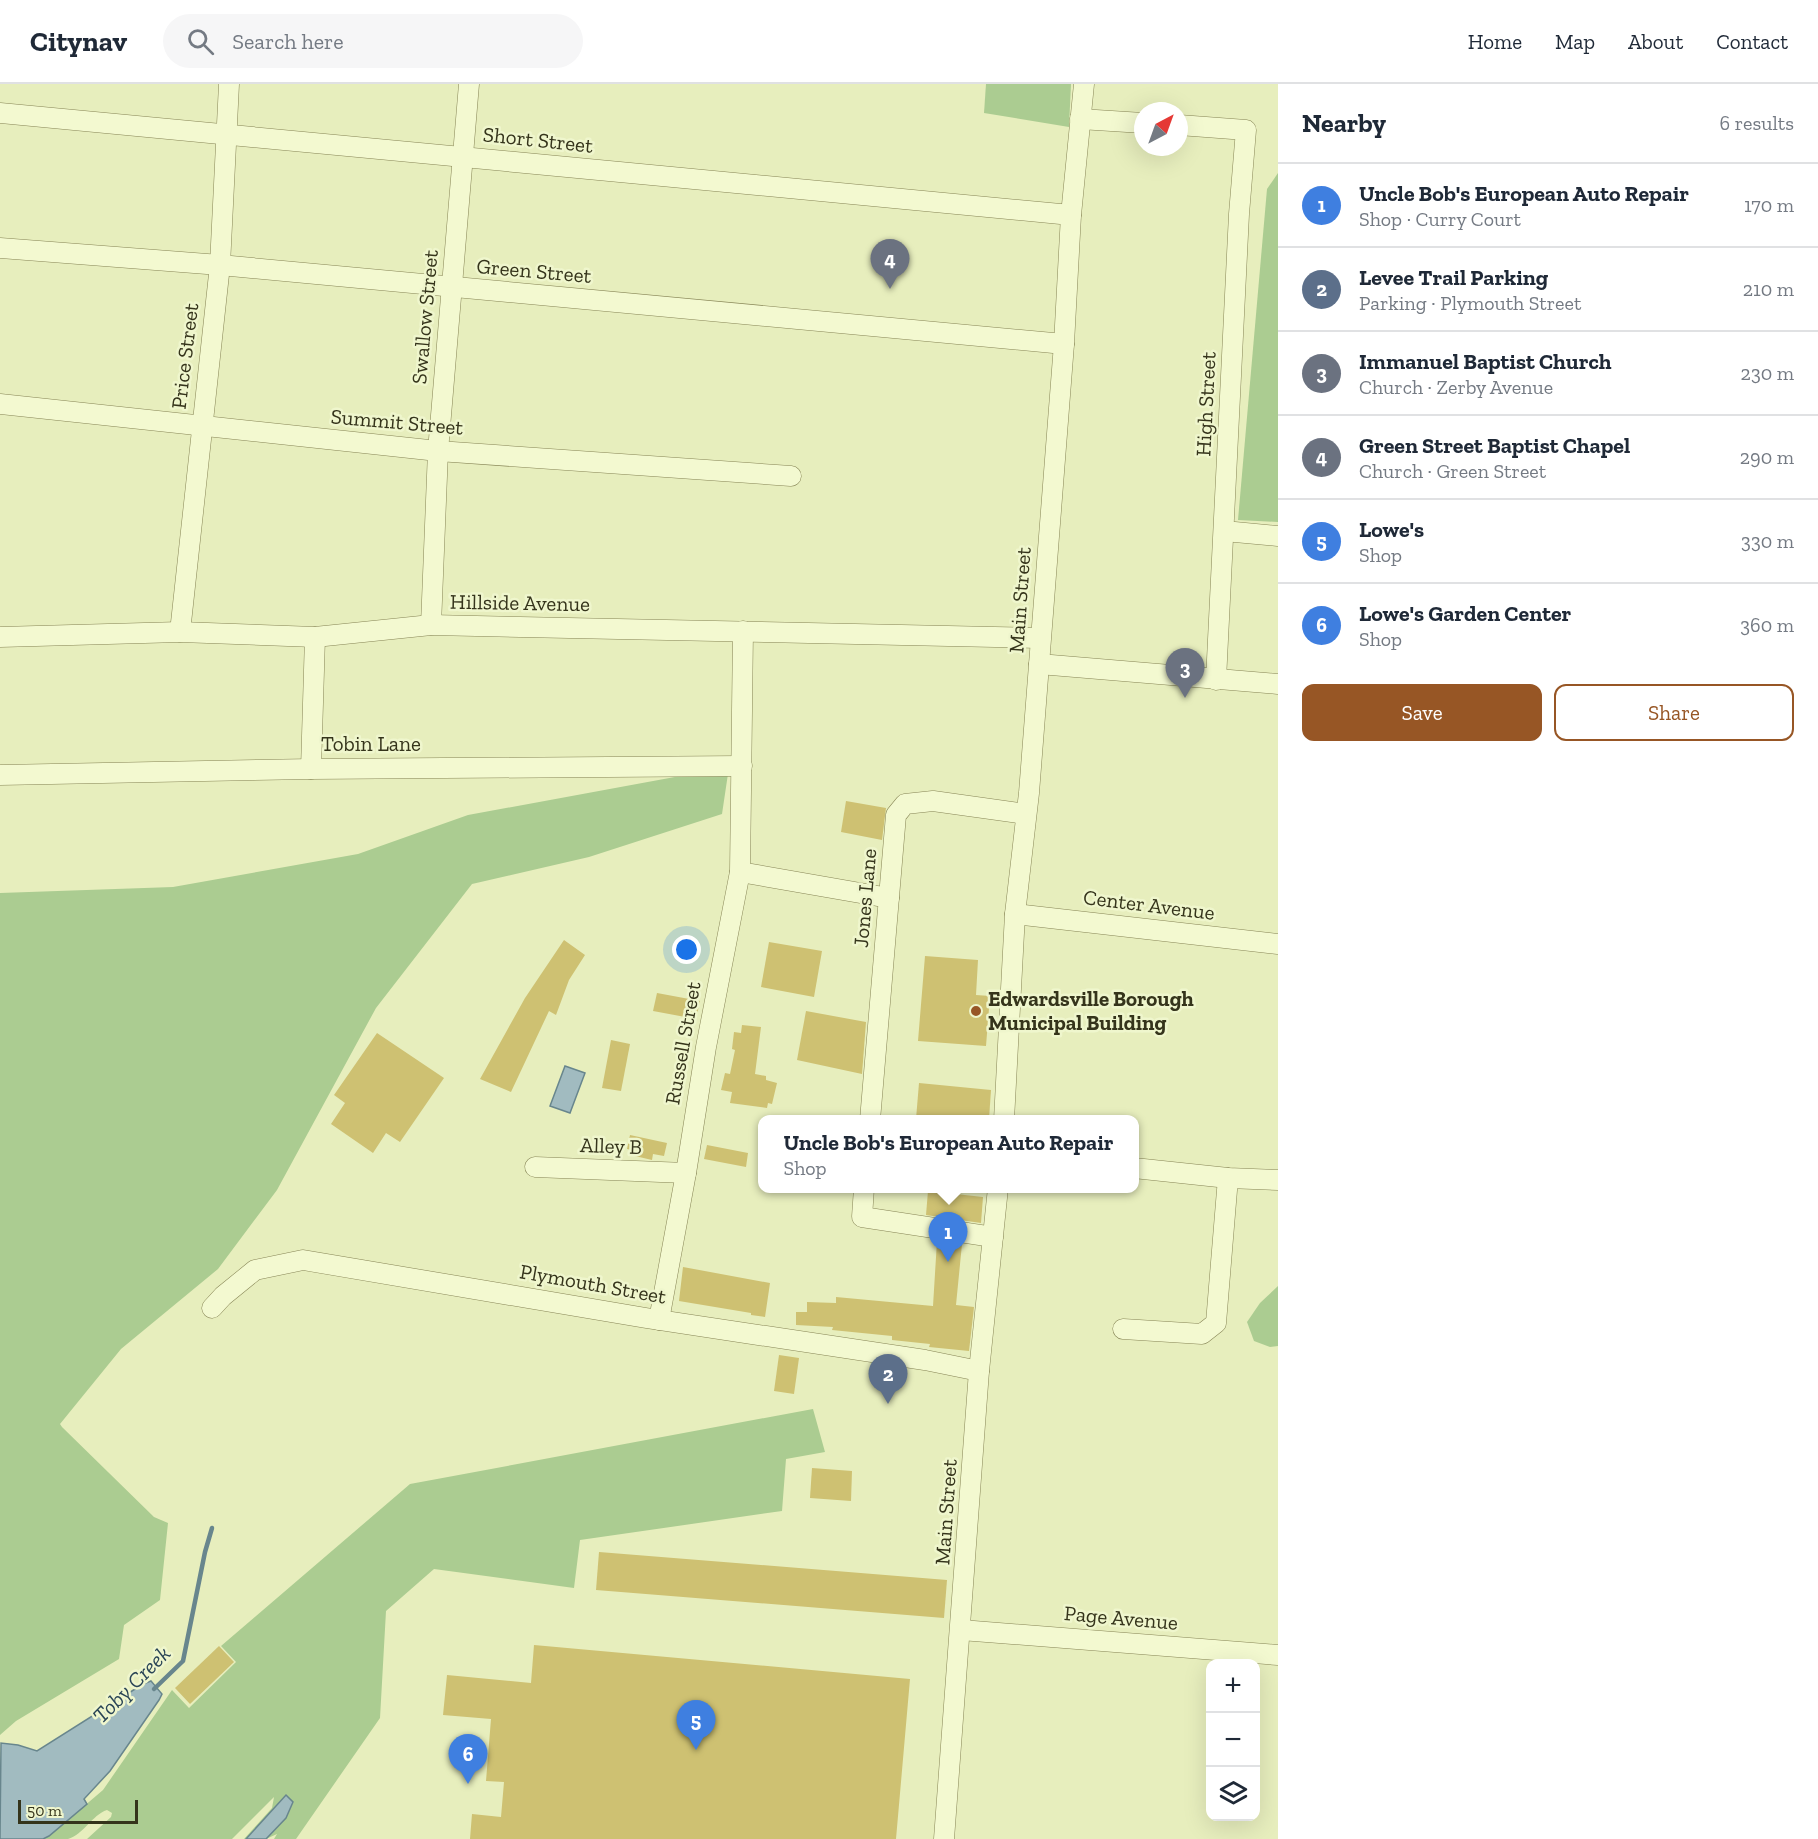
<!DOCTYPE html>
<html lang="en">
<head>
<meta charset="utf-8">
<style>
	:root { --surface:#fff; --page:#f6f6f7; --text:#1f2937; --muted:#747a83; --line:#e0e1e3; --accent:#975625 }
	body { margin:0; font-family:"Zilla Slab",serif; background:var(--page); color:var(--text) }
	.controls { position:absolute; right:18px; bottom:18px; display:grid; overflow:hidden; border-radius:12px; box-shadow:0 6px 24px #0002 }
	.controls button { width:54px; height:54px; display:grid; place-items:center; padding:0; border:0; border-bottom:2px solid var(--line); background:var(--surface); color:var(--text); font:30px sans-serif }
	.compass { position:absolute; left:1134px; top:18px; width:54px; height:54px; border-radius:50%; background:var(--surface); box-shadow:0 6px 24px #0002; rotate:41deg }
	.scale { position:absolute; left:18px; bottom:15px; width:120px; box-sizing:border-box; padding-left:6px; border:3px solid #35341b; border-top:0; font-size:16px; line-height:21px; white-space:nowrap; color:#35341b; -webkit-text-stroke:4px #eff6cd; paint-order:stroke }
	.you { position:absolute; left:687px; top:866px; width:21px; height:21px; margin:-15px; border:4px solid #fff; border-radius:50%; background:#1a73e8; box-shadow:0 0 0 9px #1a73e833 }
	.badge { display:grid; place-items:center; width:39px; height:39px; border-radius:50%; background:var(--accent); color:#fff; font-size:20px; font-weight:700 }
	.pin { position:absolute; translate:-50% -50px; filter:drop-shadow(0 2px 3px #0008) }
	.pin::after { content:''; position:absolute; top:32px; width:21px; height:18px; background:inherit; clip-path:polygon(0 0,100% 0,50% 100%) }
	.popup { position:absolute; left:758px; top:1031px; width:381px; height:78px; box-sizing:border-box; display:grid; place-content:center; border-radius:12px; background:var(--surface); filter:drop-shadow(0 2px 4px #0005); font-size:20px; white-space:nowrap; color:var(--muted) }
	.popup b { font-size:22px; color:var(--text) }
	.popup::after { content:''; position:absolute; left:50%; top:100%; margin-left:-12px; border:12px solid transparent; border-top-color:var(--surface) }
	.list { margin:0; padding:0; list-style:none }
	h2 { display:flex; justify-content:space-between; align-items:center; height:78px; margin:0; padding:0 24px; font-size:26px }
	h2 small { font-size:20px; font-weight:400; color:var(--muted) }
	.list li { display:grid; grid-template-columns:39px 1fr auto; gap:18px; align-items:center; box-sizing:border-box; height:84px; padding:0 24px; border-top:2px solid var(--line) }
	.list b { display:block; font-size:22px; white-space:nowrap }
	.list p { margin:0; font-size:20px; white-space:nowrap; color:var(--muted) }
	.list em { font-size:20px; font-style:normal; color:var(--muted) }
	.actions { display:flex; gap:12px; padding:18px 24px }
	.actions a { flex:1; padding:14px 0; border:2px solid var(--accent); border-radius:12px; text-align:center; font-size:21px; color:var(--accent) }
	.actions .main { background:var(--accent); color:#fff }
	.icon { flex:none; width:33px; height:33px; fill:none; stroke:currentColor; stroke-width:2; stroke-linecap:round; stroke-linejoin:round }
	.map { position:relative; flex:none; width:1278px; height:1755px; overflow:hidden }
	header { display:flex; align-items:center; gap:36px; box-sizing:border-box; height:84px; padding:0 30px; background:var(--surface); border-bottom:2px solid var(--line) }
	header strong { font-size:28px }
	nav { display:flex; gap:33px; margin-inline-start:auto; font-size:21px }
	.search { width:420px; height:54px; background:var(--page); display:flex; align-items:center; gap:15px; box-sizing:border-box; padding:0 21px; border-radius:33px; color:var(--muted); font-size:22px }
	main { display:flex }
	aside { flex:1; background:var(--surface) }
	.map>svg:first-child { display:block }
	.green { fill:#abcc91 }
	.water { fill:#a1bbc0; stroke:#68868d; stroke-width:1.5 }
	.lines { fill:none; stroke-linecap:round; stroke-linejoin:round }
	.stream { stroke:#68868d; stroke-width:4.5 }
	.building { fill:#cec172 }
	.minor-casing { stroke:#878556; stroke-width:21 }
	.minor { stroke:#f3f9d0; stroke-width:20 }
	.poi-dot { fill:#975625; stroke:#eff6cd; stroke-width:2 }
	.labels { text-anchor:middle; stroke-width:5; stroke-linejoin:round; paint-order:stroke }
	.street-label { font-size:21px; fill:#35341b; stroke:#eff6cd }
	.poi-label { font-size:21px; font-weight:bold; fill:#35341b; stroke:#eff6cd; text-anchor:start }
	.water-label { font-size:22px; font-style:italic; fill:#2a4556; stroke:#eff6cd }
</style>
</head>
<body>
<header>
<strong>Citynav</strong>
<div class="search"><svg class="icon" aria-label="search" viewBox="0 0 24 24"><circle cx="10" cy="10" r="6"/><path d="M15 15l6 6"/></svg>Search here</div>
<nav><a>Home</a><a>Map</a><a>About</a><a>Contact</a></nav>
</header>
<main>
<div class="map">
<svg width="1278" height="1755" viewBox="0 0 1278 1755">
	<rect width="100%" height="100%" fill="#e7eebd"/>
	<g class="green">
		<path d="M986,0H1071L1069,43L984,29Z"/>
		<path d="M1278,89V438L1238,436L1267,105Z"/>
		<path d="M729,683L722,730L589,773L472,800L376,924L277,1106L218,1185L121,1265L60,1340L62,1343L154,1433L168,1439L160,1516L124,1541L119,1575L16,1637L0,1651V809L173,803L358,770L468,731Z"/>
		<path d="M1278,1202V1262L1270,1263L1254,1257L1247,1238L1260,1219Z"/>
		<path d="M813,1325L825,1368L786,1375L782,1427L580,1456L574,1504L434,1485L386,1527L380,1634L296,1755H274L277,1750L266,1755L286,1734V1711L246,1755H244L272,1724L274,1713L232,1755H87L111,1733L112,1729L107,1726C92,1731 83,1751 68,1755C60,1755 50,1755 43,1755L49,1752L103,1706L172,1606L189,1624L236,1578L221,1562L410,1400Z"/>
	</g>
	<g class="water">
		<path d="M565,982L585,989L570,1029L550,1022Z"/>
		<path d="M151,1597L162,1610L159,1616L110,1687L84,1715L87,1720L49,1752L43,1755H0L1,1659L18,1661L37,1667L143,1600Z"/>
		<path d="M286,1711L293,1718L286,1734L266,1755H246Z"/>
	</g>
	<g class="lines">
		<path class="stream" d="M154,1605L183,1577L205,1468L212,1444"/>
	</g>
	<g class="building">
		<path d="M846,717L886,724L882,756L841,748Z"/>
		<path d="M564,856L585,871L569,896L556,931L549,927L511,1008L480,995L525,914Z"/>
		<path d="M769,858L822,867L814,913L761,903Z"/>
		<path d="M925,872L978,876L976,911L990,912L986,962L918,957Z"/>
		<path d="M657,909L700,917L696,935L653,927Z"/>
		<path d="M806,927L866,938L862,990L797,976Z"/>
		<path d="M742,941L761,943L755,990L766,992V996L777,999L772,1020L768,1019L767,1024L730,1019L732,1008L721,1006L725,989L730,990L735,966L732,965L734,948L741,949Z"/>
		<path d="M377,949L444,994L400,1058L386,1049L373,1069L331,1040L345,1019L334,1011Z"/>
		<path d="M611,956L630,960L621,1007L602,1004Z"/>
		<path d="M919,999L991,1006L989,1035H916Z"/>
		<path d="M630,1051L667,1059L664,1072L653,1070L652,1076L635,1072L637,1067L627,1065Z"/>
		<path d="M707,1061L748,1069L746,1083L704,1075Z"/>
		<path d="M928,1107L983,1113L981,1139L926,1131Z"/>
		<path d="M937,1157L962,1160L956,1221L974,1223L969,1267L929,1263L930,1260L892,1256V1252L832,1246L833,1243L796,1241V1228H807V1218L836,1219V1213L933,1222Z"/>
		<path d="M683,1183L770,1199L765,1233L751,1231V1229L679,1217Z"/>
		<path d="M779,1271L799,1274L794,1310L774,1307Z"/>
		<path d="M812,1384L852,1387L851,1417L810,1414Z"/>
		<path d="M599,1468L947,1496L944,1534L596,1506Z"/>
		<path d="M534,1561L910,1595L896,1755H470L472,1730L501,1733L504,1698L486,1697L491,1635L443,1631L447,1591L531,1599Z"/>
		<path d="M219,1562L234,1578L190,1620L175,1604Z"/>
	</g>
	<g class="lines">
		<defs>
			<g id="minor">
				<path d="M0,29L1071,131"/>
				<path d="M1080,35L1143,39"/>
				<path d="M1179,41L1246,46L1239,130L1216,596"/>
				<path d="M0,164L220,181L1064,260"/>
				<path d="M0,320L438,367L791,392"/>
				<path d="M1224,447L1278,452"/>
				<path d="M431,541L438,367L469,0"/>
				<path d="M180,548L220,181L229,0"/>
				<path d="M0,553L180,548L315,553L431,541L1040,554"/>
				<path d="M1039,580L1278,600"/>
				<path d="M311,685L315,553"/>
				<path d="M0,691L311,685L742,682"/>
				<path d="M740,788L889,814"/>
				<path d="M1015,830L1278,860"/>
				<path d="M870,1036L896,731L905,720L933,717L1026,730"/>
				<path d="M1004,1036L1015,830L1029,709L1064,260L1071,131L1084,0"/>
				<path d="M535,1083L686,1089"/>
				<path d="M1134,1084L1228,1094L1278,1096"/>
				<path d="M864,1104L862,1133L993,1153"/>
				<path d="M212,1224L223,1212L255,1186L303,1176L646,1234L925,1276L979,1287"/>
				<path d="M659,1236L686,1089L706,963L740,788L743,547"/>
				<path d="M1123,1245L1202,1250L1216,1239L1228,1094"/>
				<path d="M961,1546L1278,1571"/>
				<path d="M944,1755L979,1287L998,1104"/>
			</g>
		</defs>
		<use href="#minor" class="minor-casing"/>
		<use href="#minor" class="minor"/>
	</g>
	<circle class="poi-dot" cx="976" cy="927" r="6"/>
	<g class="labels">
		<g class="street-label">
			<text transform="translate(538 56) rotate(6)" y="7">Short Street</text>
			<text transform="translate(534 187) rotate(5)" y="7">Green Street</text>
			<text transform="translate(425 233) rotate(-85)" y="7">Swallow Street</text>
			<text transform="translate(185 272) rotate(-83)" y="7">Price Street</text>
			<text transform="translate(1206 320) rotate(-87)" y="7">High Street</text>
			<text transform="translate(397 338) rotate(5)" y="7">Summit Street</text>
			<text transform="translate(1020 516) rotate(-86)" y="7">Main Street</text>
			<text transform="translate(520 519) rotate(1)" y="7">Hillside Avenue</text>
			<text x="371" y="667">Tobin Lane</text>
			<text transform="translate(865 814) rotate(-85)" y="7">Jones Lane</text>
			<text transform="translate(1149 821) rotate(7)" y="7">Center Avenue</text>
			<text transform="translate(683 959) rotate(-80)" y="7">Russell Street</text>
			<text transform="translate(611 1062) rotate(2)" y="7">Alley B</text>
			<text transform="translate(593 1200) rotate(10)" y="7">Plymouth Street</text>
			<text transform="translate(946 1428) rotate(-86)" y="7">Main Street</text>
			<text transform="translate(1121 1534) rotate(5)" y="7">Page Avenue</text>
		</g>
		<g class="poi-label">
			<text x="988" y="922">Edwardsville Borough<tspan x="988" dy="24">Municipal Building</tspan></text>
		</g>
		<g class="water-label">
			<text transform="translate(131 1600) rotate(-45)" y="8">Toby Creek</text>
		</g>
	</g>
</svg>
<div class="controls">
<button>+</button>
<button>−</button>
<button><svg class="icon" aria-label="layers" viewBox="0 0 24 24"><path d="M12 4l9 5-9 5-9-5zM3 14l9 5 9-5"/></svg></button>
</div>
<svg class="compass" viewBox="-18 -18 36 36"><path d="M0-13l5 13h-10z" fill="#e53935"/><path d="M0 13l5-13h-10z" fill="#747a83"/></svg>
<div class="scale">50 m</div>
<div class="you"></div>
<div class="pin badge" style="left:948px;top:1178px;background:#3f7fe0">1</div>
<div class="popup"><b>Uncle Bob's European Auto Repair</b>Shop</div>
<div class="pin badge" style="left:888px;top:1320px;background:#5c6f8a">2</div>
<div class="pin badge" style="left:1185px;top:614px;background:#6b7280">3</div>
<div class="pin badge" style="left:890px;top:205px;background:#6b7280">4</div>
<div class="pin badge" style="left:696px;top:1666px;background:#3f7fe0">5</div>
<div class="pin badge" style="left:468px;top:1700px;background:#3f7fe0">6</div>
</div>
<aside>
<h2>Nearby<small>6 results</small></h2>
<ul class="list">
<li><span class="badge" style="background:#3f7fe0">1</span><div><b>Uncle Bob's European Auto Repair</b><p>Shop · Curry Court</p></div><em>170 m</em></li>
<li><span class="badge" style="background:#5c6f8a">2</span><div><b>Levee Trail Parking</b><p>Parking · Plymouth Street</p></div><em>210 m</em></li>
<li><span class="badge" style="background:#6b7280">3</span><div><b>Immanuel Baptist Church</b><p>Church · Zerby Avenue</p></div><em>230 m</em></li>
<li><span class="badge" style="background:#6b7280">4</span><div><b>Green Street Baptist Chapel</b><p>Church · Green Street</p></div><em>290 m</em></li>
<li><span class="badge" style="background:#3f7fe0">5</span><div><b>Lowe's</b><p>Shop</p></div><em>330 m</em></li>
<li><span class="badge" style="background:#3f7fe0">6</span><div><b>Lowe's Garden Center</b><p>Shop</p></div><em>360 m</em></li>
</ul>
<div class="actions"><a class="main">Save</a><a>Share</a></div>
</aside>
</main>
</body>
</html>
